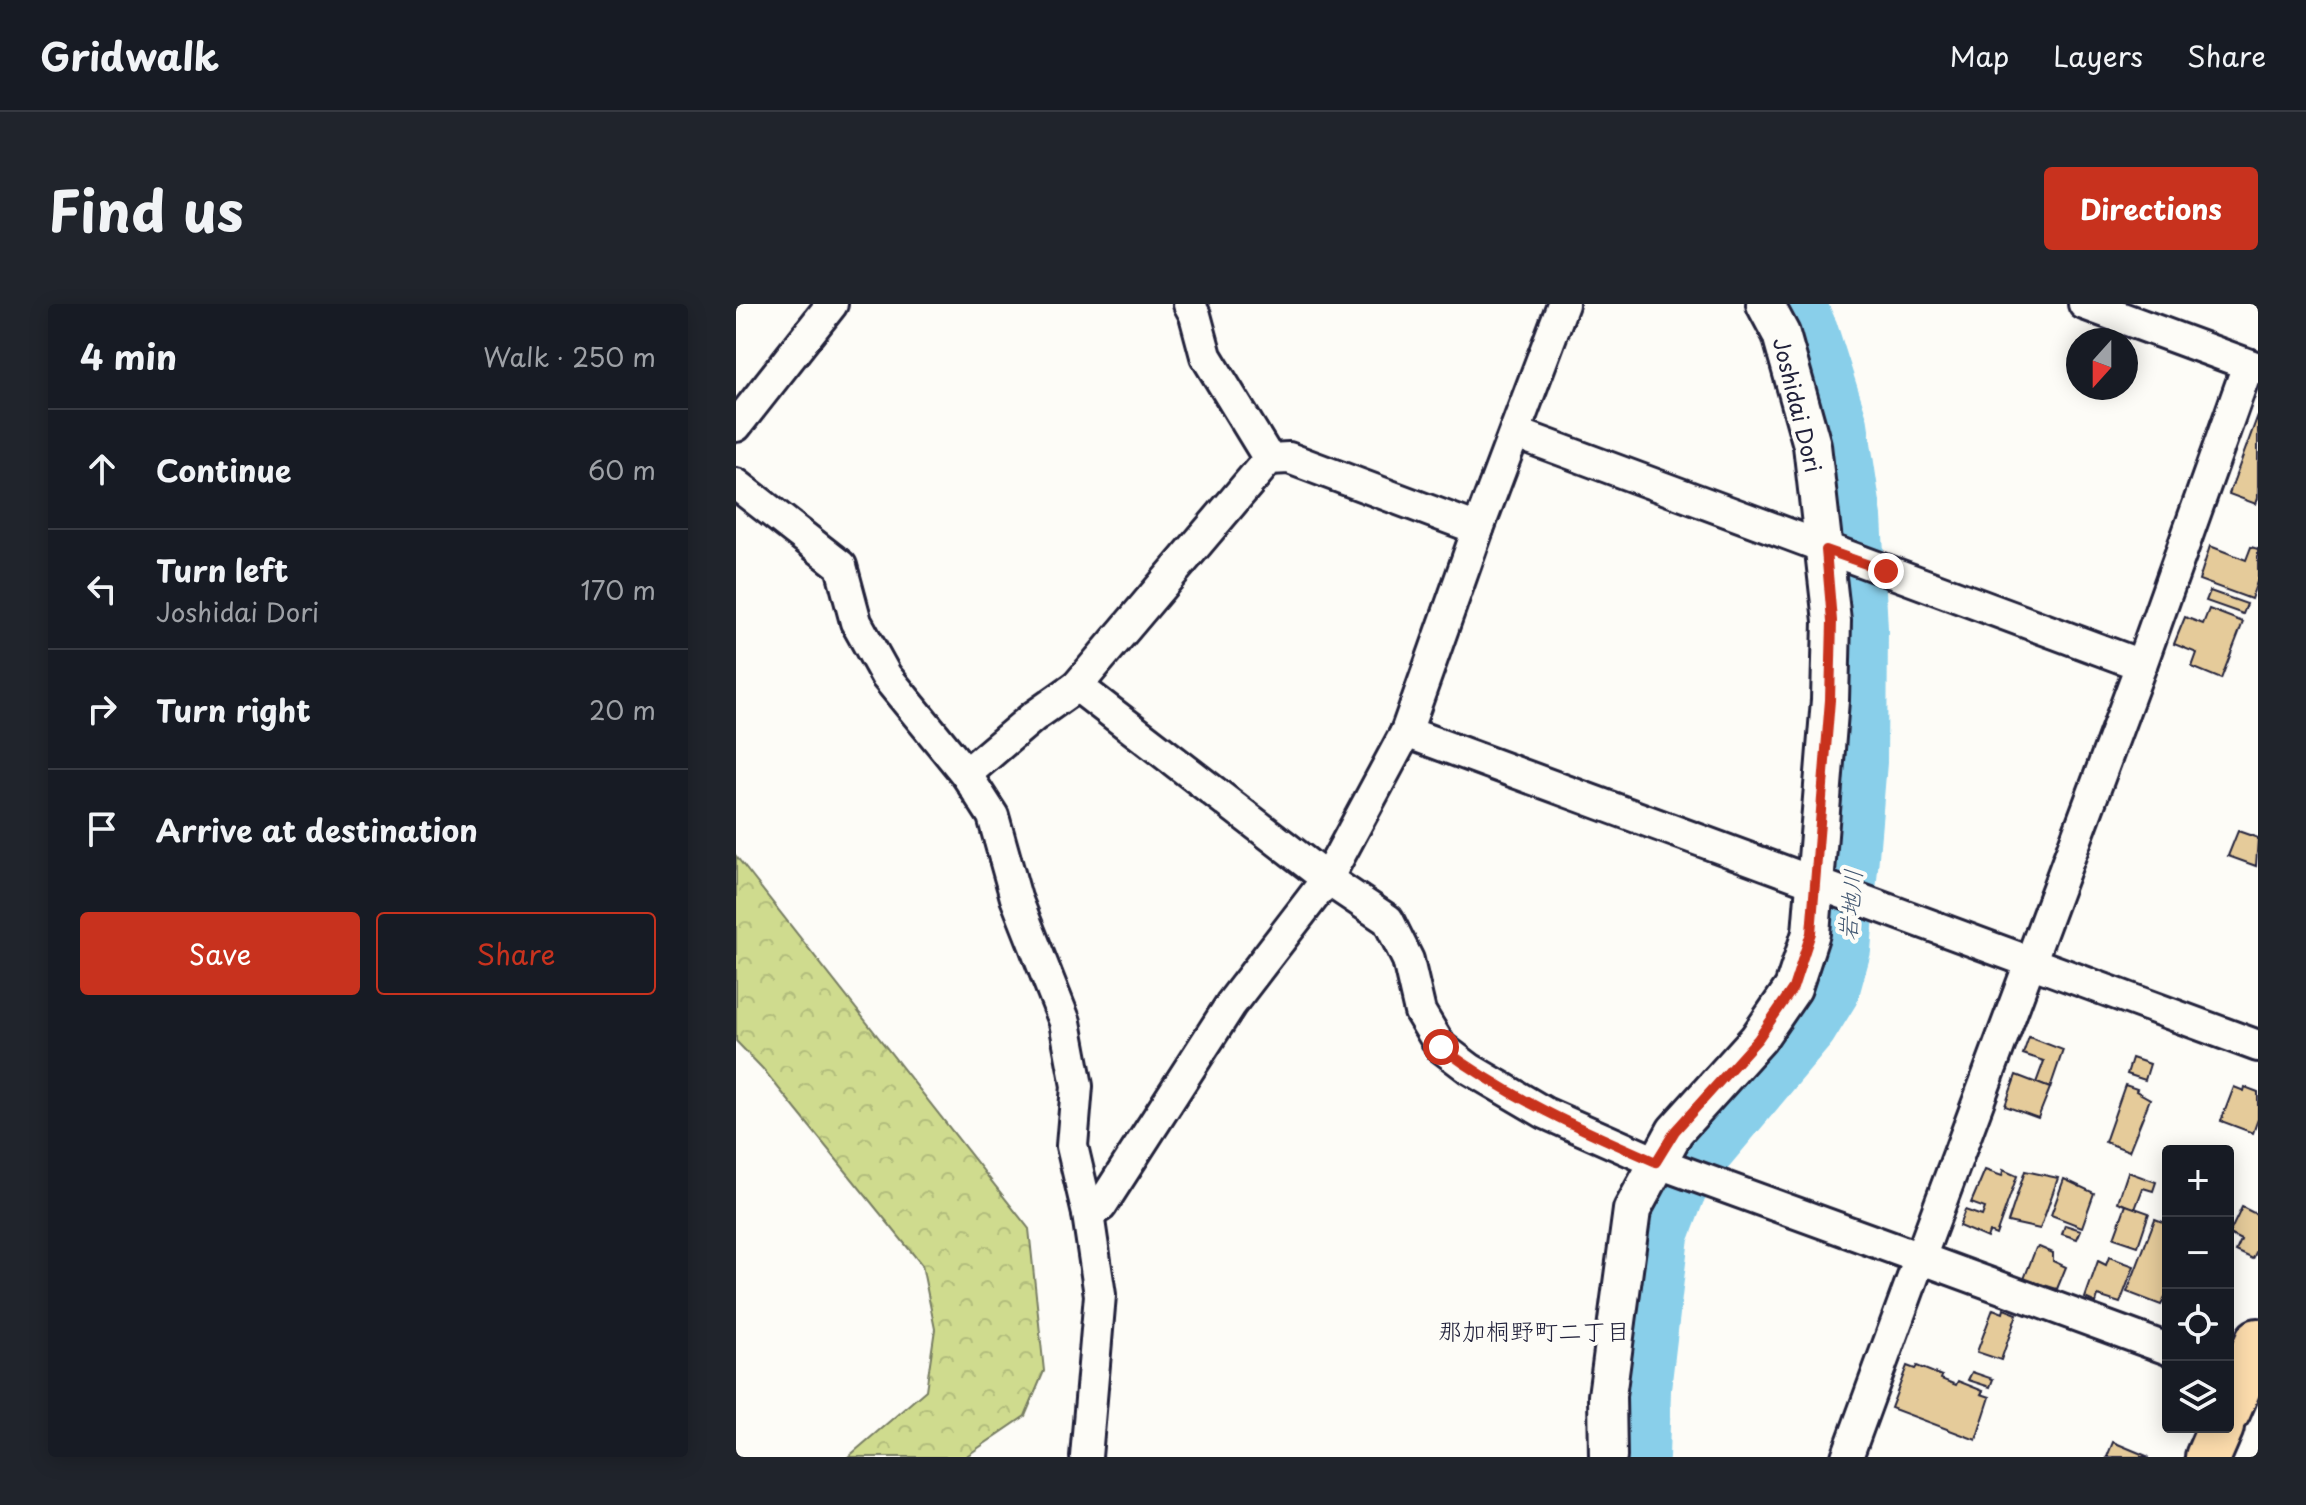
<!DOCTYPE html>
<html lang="en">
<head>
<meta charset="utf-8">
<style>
	:root { --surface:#171b24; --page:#20242c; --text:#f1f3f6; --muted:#9ea1a6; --line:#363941; --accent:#c8321e }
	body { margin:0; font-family:"Playpen Sans","Klee One",sans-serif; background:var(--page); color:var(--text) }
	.controls { position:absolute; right:24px; bottom:24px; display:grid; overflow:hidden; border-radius:8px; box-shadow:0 4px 20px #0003 }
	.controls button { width:72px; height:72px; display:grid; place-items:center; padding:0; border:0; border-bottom:2px solid var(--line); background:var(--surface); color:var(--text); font:40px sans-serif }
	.compass { position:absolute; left:1330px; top:24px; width:72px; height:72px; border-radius:50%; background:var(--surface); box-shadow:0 4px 20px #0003; rotate:201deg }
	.stop { position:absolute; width:24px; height:24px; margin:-18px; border:6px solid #c8321e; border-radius:50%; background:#fff }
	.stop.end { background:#c8321e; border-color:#fff; box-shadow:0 2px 8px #0008 }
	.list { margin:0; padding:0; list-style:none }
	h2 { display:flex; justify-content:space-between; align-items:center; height:104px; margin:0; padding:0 32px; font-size:34px }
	h2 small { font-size:26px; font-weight:400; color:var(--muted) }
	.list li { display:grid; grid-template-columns:52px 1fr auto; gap:24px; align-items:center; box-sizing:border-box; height:120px; padding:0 32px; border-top:2px solid var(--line) }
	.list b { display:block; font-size:30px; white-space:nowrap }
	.list p { margin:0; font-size:26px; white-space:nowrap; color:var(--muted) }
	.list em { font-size:26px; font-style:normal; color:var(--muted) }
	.actions { display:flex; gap:16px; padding:24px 32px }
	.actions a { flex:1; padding:18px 0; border:2px solid var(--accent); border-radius:8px; text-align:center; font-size:28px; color:var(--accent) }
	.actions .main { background:var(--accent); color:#fff }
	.icon { flex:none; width:44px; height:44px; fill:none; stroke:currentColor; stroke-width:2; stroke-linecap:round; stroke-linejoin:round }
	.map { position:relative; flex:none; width:1522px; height:1153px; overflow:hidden; border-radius:8px }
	header { display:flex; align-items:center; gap:48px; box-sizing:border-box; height:112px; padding:0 40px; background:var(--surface); border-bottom:2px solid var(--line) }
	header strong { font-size:38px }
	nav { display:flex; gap:44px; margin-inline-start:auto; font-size:28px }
	.intro { display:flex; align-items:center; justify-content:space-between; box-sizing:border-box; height:192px; padding:0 48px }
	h1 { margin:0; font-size:56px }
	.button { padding:20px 36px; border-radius:8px; background:var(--accent); color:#fff; font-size:28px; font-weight:700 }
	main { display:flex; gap:48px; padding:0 48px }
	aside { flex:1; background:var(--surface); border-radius:8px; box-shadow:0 4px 20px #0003 }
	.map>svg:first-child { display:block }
	.forest { fill:url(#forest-crowns); stroke:#787e64; stroke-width:2 }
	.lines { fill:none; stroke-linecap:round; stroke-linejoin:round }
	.river { stroke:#89cfea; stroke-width:48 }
	.building { fill:#e5cb9a; stroke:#22223b; stroke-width:2 }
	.minor-casing { stroke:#22223b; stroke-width:36 }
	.tertiary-casing { stroke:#22223b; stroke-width:42 }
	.primary-casing { stroke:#22223b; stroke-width:50 }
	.minor { stroke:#fdfcf7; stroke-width:30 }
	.tertiary { stroke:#fdfcf7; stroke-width:36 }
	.primary { stroke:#fcdcac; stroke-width:44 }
	.route { stroke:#c8321e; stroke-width:10 }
	.labels { text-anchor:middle; stroke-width:8; stroke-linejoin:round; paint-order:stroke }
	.street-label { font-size:22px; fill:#22223b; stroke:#fdfcf7 }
	.water-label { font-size:24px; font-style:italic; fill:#415670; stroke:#fdfcf7 }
	.neighbourhood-label { font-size:24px; fill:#22223b; stroke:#fdfcf7 }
</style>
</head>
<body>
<header>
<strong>Gridwalk</strong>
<nav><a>Map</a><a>Layers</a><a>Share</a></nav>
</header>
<div class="intro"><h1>Find us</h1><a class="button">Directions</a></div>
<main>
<aside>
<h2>4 min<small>Walk · 250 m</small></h2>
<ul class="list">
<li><svg class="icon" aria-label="ahead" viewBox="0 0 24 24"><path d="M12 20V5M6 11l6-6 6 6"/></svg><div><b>Continue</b></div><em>60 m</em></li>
<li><svg class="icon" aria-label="left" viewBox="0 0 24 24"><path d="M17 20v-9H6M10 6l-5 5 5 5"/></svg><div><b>Turn left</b><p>Joshidai Dori</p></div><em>170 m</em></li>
<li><svg class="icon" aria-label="right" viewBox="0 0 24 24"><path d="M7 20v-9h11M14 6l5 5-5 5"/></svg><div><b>Turn right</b></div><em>20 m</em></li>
<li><svg class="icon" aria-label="arrive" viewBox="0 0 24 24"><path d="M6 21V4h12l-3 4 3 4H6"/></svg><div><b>Arrive at destination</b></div></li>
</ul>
<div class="actions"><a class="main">Save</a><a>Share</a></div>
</aside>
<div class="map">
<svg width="1522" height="1153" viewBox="0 0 1522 1153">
	<defs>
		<pattern id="forest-crowns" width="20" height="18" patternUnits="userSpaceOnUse" patternTransform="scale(2)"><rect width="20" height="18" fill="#cfdb8e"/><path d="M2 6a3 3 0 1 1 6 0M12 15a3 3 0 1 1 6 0" fill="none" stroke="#b1bc7b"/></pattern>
	</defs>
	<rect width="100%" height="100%" fill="#fdfcf7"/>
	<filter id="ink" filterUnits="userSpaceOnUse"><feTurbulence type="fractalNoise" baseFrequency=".0125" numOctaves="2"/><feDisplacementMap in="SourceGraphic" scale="16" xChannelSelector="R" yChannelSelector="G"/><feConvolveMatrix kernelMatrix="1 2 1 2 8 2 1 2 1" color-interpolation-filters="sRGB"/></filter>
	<g filter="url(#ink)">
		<path class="forest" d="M0,552L293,925L308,1067L289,1112L229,1153H112L190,1086L199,1025L186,961L27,765L0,737Z"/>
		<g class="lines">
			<path class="river" d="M909,1153L911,1085L929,932L946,887L973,849L1077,725L1099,689L1111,646L1127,458L1128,325L1122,213L1108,120L1078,26L1066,0"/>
		</g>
		<g class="building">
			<path d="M1522,111V194L1520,200L1493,190Z"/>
			<path d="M1474,242L1510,256L1515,243L1522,245V275L1515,295L1463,276Z"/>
			<path d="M1474,287L1511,300L1507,310L1470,297Z"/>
			<path d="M1473,305L1507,318L1485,375L1456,363L1461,349L1438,340L1449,313L1467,320Z"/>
			<path d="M1502,527L1522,534L1520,562L1492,552Z"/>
			<path d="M1293,733L1327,746L1314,784L1300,779L1308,757L1287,750Z"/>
			<path d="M1396,754L1414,760L1409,776L1391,770Z"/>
			<path d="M1280,771L1314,784L1302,814L1269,802Z"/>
			<path d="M1389,781L1401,785L1400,787L1414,795L1393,847L1369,838Z"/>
			<path d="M1498,783L1508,787L1509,783L1522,788V815L1517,829L1485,817Z"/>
			<path d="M1249,866L1266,872L1267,866L1281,872L1260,931L1253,928L1251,934L1223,922L1229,906L1246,912L1249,904L1235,899Z"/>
			<path d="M1289,867L1322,874L1304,925L1272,918Z"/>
			<path d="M1392,868L1420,878L1417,887L1407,884L1399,905L1382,898Z"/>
			<path d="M1328,875L1358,889L1346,923L1315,911Z"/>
			<path d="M1390,901L1413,909L1402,942L1378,934Z"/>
			<path d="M1506,903L1522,911V944L1517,955L1500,947L1505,936L1493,930Z"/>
			<path d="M1419,915L1432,920V989L1425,1001L1391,988Z"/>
			<path d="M1329,921L1345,926L1341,935L1326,930Z"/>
			<path d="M1303,943L1317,949V957L1330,963L1321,985L1288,975L1300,944Z"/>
			<path d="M1373,953L1398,962L1384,999L1362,992L1360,999L1349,994L1362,957L1370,961Z"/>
			<path d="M1257,1005L1267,1009L1268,1005L1281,1010L1265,1056L1241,1048Z"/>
			<path d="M1171,1062L1179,1065L1181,1062L1206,1072L1205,1075L1220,1081L1222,1077L1247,1087L1245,1090L1254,1093L1240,1136L1155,1104Z"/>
			<path d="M1236,1068L1257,1075L1254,1083L1232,1076Z"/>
			<path d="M1377,1138L1413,1153H1371Z"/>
		</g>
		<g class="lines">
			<defs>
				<g id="minor">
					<path d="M453,0L459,11L470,52L533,155"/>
					<path d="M1348,0L1522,64"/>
					<path d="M0,122L96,0"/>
					<path d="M780,129L1405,361"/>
					<path d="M0,180L105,262L120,318L150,372L230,470L257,512L280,594L329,718L341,782L336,842L352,910L364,991L350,1153"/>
					<path d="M341,382L591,575L652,616L672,656L684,708L705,743L734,765L809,809L920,858L1184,954L1405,361L1512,61"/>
					<path d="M670,428L1522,742"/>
					<path d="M230,470L297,413L341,382L533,155L553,154L742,225"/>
					<path d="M352,910L365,902L495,700L591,575L670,428L742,225L827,0"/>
					<path d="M1111,1153L1184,954L1432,1045"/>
				</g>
				<path id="tertiary" d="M872,1153L871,1092L896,906L939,827L1022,735L1057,684L1075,629L1094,396L1096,317L1076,141L1045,30L1029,0"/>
				<g id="primary">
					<path d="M1492,1107L1522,1037"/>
					<path d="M1472,1153L1485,1123"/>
				</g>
			</defs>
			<use href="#minor" class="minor-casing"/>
			<use href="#tertiary" class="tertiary-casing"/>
			<use href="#primary" class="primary-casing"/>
			<use href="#minor" class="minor"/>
			<use href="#tertiary" class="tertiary"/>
			<use href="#primary" class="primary"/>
		</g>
	</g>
	<g class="lines" filter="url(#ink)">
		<path class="route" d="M705,743C772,793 844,825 920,858L939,827L1022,735L1057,684L1075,629L1094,396L1096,317L1090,246L1150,267"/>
	</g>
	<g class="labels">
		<g class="street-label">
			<text transform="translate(1061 101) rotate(76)" y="8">Joshidai Dori</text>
		</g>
		<g class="water-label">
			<text transform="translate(1115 601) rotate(-85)" y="8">岩地川</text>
		</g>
		<g class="neighbourhood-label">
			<text x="798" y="1036">那加桐野町二丁目</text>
		</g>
	</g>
</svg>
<div class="controls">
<button>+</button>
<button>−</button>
<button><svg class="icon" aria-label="locate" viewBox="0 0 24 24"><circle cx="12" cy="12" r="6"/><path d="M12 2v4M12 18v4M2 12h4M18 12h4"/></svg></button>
<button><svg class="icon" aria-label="layers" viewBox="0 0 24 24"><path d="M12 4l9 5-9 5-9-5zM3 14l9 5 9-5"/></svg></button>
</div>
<svg class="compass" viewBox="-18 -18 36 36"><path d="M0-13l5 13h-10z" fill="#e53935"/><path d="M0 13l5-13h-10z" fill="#9ea1a6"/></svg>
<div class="stop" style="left:705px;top:743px"></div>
<div class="stop end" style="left:1150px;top:267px"></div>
</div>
</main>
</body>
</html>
